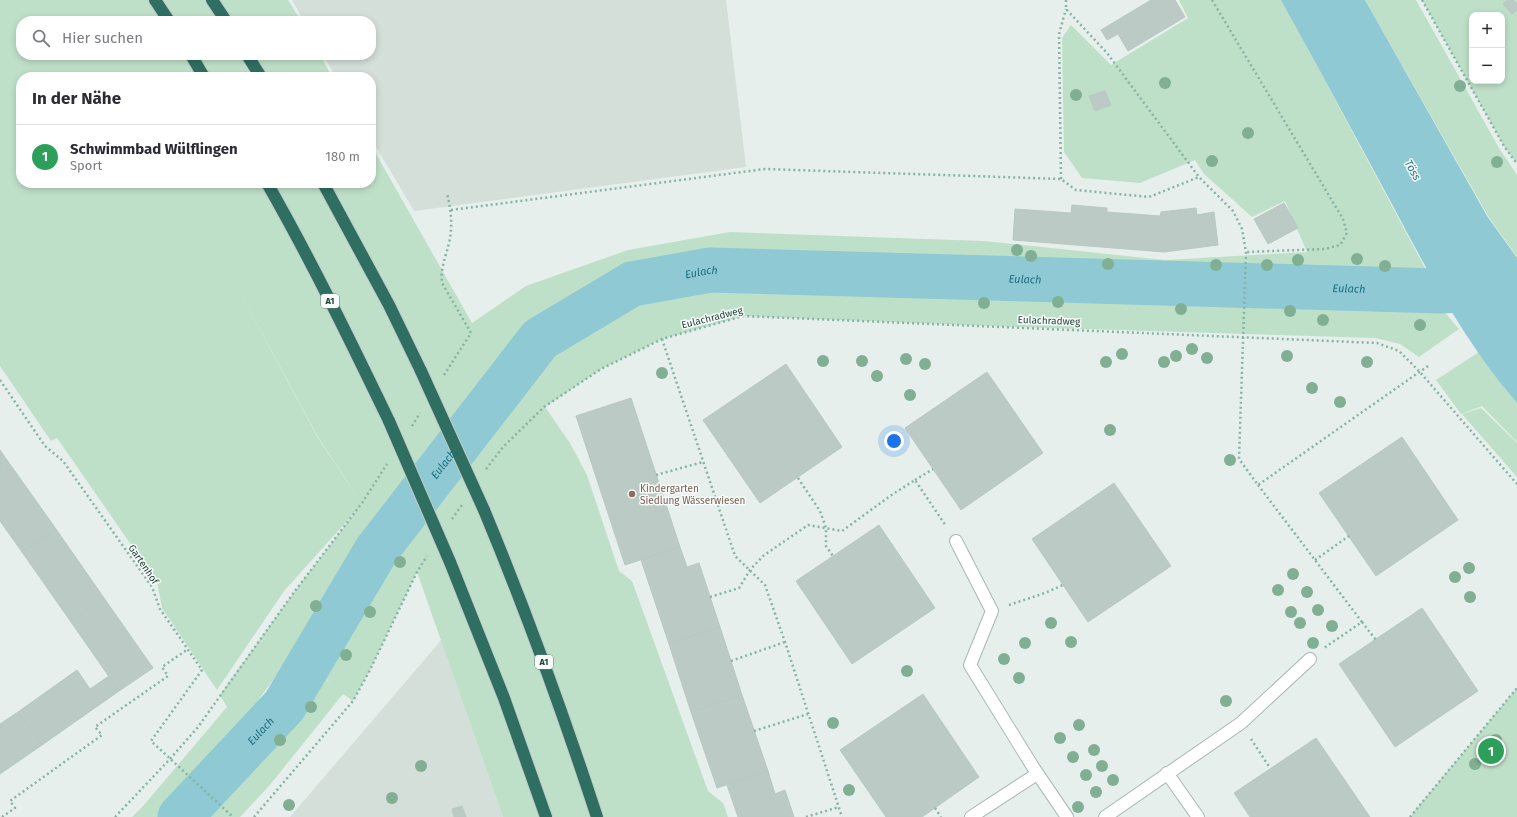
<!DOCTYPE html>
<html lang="de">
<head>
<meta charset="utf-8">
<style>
	:root { --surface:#fff; --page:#f2f2f3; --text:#2b2b33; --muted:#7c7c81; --line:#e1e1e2; --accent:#2563eb }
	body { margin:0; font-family:"Fira Sans",sans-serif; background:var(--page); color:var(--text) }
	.controls { position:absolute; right:12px; top:12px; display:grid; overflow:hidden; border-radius:8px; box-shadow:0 2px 6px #0003 }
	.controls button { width:36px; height:36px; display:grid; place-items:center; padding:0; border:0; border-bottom:1px solid var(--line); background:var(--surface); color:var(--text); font:20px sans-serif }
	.you { position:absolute; left:894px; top:441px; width:14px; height:14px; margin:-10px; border:3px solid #fff; border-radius:50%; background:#1a73e8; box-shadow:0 0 0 6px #1a73e833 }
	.badge { display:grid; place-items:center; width:26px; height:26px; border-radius:50%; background:var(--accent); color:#fff; font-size:13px; font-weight:700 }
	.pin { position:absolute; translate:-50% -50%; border:2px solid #fff; box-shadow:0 1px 4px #0006 }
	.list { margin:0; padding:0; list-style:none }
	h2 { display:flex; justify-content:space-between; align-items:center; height:52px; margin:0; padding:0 16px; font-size:17px }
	h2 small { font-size:13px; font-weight:400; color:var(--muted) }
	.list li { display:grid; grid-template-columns:26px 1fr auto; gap:12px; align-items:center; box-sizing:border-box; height:64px; padding:0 16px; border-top:1px solid var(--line) }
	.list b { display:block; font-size:15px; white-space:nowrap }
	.list p { margin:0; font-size:13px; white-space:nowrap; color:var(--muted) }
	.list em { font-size:13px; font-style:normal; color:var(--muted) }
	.icon { flex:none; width:22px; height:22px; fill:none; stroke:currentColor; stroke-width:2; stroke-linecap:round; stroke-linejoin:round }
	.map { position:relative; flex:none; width:1517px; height:817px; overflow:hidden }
	.search { position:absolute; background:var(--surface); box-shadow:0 2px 6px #0003; left:16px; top:16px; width:360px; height:44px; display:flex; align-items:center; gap:10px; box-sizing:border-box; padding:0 14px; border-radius:16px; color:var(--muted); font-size:15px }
	.panel { position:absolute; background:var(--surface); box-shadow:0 2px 6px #0003; left:16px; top:72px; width:360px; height:116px; border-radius:16px }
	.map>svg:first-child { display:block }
	.built { fill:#d4dfda }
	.green { fill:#bfe0c8; fill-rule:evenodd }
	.water { fill:#8ec9d4 }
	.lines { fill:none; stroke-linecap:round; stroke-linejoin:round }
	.river { stroke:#8ec9d4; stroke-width:45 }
	.building { fill:#bbcac4; stroke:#b8c9c2 }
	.lane-casing { stroke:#a8b8b2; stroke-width:14 }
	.highway-casing { stroke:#c2cac8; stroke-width:14 }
	.path { stroke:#86b3a5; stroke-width:2.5; stroke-dasharray:2 3; stroke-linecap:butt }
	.lane { stroke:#fff; stroke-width:12 }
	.highway { stroke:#2f6f62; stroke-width:12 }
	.highway-bridge-casing { stroke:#c2cac8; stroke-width:14; stroke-linecap:butt }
	.highway-bridge { stroke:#2f6f62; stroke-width:12 }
	.tree { fill:#80af93 }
	.education-dot { fill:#8d6e63; stroke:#f7fbf9; stroke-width:1.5 }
	.labels { text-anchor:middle; stroke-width:3; stroke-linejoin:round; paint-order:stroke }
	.shield { fill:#f7fbf9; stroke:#637a73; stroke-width:1 }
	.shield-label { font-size:9px; font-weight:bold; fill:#24423a }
	.street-label { font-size:10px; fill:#24423a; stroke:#f7fbf9 }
	.education-label { font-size:10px; fill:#785e54; stroke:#f7fbf9; text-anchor:start }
	.water-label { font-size:11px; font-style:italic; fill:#1c6f80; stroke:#f7fbf9 }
</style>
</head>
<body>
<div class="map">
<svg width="1517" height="817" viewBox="0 0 1517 817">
	<rect width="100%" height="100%" fill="#e6efeb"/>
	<g class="built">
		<path d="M292,0H726L746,167L414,211L371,138V77H336L323,55H371V21H304Z"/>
		<path d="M441,640L503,817H290L432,651Z"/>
	</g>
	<g class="green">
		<path d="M0,0H288L301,21H21V55H320L332,77H21V183H371V145L472,323L526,286L628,250L730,232L984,241L1165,260L1307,252L1285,201L1252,217L1204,174L1195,160L1140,183L1082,178L1064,152L1062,38L1071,25L1111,65L1188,18L1179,0H1282L1425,268L1412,274L1459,329L1419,357L1400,344L1376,338L1019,327L743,316L662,339L601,369L545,407L570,443L587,475L619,571L632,581L708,791L723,803L728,817H503L417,572L370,670L353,701L343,694L269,786L240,817H132L144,805L227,707L220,695L224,689L292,595L356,511L284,591L217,690L162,608L157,582L57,438L51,441L0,366ZM217,250L318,437L362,504L318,438ZM293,652L331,683L320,675L294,712L252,709Z"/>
		<path d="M1365,0H1416L1499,148L1517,175V257L1488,216Z"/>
		<path d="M1422,0H1517V164L1504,146ZM1472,15H1502V81H1472Z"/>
		<path d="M1479,352L1506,390L1517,403V442L1482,406L1461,414L1436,380Z"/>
		<path d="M1481,408L1517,443V477L1462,414Z"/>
		<path d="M1517,688V817H1412V814Z"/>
	</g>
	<path class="water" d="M1281,0H1365L1487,216L1517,258V403C1466,344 1429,274 1393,206C1356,137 1319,69 1281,0Z"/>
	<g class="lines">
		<path class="river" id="s1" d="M180,817L284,706L376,551L540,339L632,284L710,270L1440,291L1480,289"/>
	</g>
	<g class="building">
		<path d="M1151,0H1175L1185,17L1128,51L1118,34L1107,40L1101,30Z"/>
		<path d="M1508,0H1513L1517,4V10L1512,14L1503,4Z"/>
		<path d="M1105,91L1111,105L1095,111L1089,96Z"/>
		<path d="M1284,203L1298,228L1268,244L1254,219Z"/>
		<path d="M1072,205L1107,208V212L1160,216L1161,212L1196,208L1197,215L1214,212L1218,245L1164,252L1013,240L1015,209L1071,213Z"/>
		<path d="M786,364L842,447L760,503L703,420Z"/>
		<path d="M987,372L1043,453L961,510L905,428Z"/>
		<path d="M631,398L680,547L625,565L576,416Z"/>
		<path d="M1402,437L1458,520L1376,576L1319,493Z"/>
		<path d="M0,450L7,460L0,465Z"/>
		<path d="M7,460L56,529L22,552L0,521V465Z"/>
		<path d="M1114,483L1171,566L1088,622L1032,539Z"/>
		<path d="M879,525L935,608L852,664L796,581Z"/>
		<path d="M56,529L104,598L71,622L22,552Z"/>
		<path d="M680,547L687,567L699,563L720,627L669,644L641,560Z"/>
		<path d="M104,598L153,668L119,691L71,622Z"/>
		<path d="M1422,608L1478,691L1395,747L1339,664Z"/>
		<path d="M720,627L742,695L691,712L669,644Z"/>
		<path d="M77,670L90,689L109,676L119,691L42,745L18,712Z"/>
		<path d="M923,694L979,777L922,817H886L840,750Z"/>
		<path d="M742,695L768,771L717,788L691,712Z"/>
		<path d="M18,712L42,745L0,774V724Z"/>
		<path d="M1316,738L1370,817H1250L1234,793Z"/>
		<path d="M768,771L775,794L785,790L794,817H738L727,785Z"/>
		<path d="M462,806L466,817H454L452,809Z"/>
	</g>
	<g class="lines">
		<defs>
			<g id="lane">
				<path d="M956,541L992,611L970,665L1033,767L1067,817"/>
				<path d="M1167,773L1198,817"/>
				<path d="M971,817L1037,774"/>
				<path d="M1105,817L1241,723L1310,659"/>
			</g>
			<g id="highway">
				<path d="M155,0L169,21"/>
				<path d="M212,0L226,21"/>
				<path d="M191,55L204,77"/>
				<path d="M247,55L261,77"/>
				<path d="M267,183C311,260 350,340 389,421"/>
				<path d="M323,183L389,305L421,371"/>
				<path d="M484,510C526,611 563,713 597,817"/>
				<path d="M450,562L504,698L546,817"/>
			</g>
		</defs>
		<use href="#lane" class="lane-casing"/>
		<use href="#highway" class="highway-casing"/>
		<g class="path">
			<path d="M1066,0V9L1107,53L1199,177L1233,211L1242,229L1246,252L1239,459L1258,485L1428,366"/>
			<path d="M1212,0L1343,219L1347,233L1340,245L1325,249L1246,252"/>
			<path d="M1422,0L1504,146L1517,164"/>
			<path d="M1061,179L1059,34L1066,9"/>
			<path d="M451,210L765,169L1061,179L1076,190L1149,197L1199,177"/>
			<path d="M662,339L735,556L765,585L785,642L842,817"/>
			<path d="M444,375L471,333L442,283C440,269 446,256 449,243C453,225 451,211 447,193"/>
			<path d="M0,380L45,446L63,461L152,587L160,609L202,670L151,741L233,817"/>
			<path d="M412,426L420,413"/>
			<path d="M486,469L503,447L544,407L601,369L662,339L743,316L1377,343L1399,351L1419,371L1517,484"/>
			<path d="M656,475L703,462"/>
			<path d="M798,478L820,511L826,528V546L833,556"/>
			<path d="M915,480L933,469"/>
			<path d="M1258,485L1362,622L1324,648"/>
			<path d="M452,519L462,505"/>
			<path d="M1315,560L1349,536"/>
			<path d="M710,597L739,588L750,570L763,556L808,525L842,531L893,494L915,480L946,526"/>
			<path d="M1009,605L1045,593L1063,585"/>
			<path d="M1362,622L1376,640"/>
			<path d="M731,661L785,642"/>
			<path d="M754,731L808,714"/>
			<path d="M1251,739L1270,768"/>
			<path d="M935,808L941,817"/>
			<path d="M2,817L15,808L10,801L102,735L95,727L168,676L162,667L188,649"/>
			<path d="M115,817L170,759L198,727L292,595L362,503L387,464"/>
			<path d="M254,817L353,701L370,670L417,572L427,556"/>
			<path d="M806,817L839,807"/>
			<path d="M1410,817L1517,688"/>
		</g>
		<use href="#lane" class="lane"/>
		<use href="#highway" class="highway"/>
		<defs>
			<g id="highway-bridge">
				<path d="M421,371L484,510"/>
				<path d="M389,421L450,562"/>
			</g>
		</defs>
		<use href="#highway-bridge" class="highway-bridge-casing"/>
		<use href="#highway-bridge" class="highway-bridge"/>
	</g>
	<g class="tree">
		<circle cx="1165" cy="83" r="6"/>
		<circle cx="1460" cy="86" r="6"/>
		<circle cx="1076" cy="95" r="6"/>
		<circle cx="1248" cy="133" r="6"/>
		<circle cx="1212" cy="161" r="6"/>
		<circle cx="1497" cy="162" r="6"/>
		<circle cx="1017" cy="250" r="6"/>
		<circle cx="1031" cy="256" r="6"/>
		<circle cx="1357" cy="259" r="6"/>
		<circle cx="1298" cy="260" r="6"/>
		<circle cx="1108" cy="264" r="6"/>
		<circle cx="1216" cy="265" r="6"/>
		<circle cx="1267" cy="265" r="6"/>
		<circle cx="1385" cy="266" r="6"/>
		<circle cx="1058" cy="302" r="6"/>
		<circle cx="984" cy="303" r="6"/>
		<circle cx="1181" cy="309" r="6"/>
		<circle cx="1290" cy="311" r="6"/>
		<circle cx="1323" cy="320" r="6"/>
		<circle cx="1420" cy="325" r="6"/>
		<circle cx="1192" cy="349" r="6"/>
		<circle cx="1122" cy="354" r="6"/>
		<circle cx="1176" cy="356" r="6"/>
		<circle cx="1287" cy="356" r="6"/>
		<circle cx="1207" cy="358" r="6"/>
		<circle cx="906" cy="359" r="6"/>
		<circle cx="823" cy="361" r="6"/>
		<circle cx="862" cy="361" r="6"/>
		<circle cx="1106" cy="362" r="6"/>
		<circle cx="1164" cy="362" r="6"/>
		<circle cx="1367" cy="362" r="6"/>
		<circle cx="925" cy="364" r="6"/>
		<circle cx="662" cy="373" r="6"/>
		<circle cx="877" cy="376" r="6"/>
		<circle cx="1312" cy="388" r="6"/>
		<circle cx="910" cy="395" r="6"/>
		<circle cx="1340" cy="402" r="6"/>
		<circle cx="1110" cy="430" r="6"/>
		<circle cx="1230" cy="460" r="6"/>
		<circle cx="400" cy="562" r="6"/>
		<circle cx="1469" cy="568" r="6"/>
		<circle cx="1293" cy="574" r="6"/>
		<circle cx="1455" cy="577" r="6"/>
		<circle cx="1278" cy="590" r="6"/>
		<circle cx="1307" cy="592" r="6"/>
		<circle cx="1470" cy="597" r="6"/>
		<circle cx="316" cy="606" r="6"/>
		<circle cx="1318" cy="610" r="6"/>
		<circle cx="370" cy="612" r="6"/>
		<circle cx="1291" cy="612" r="6"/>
		<circle cx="1051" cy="623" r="6"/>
		<circle cx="1300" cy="623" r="6"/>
		<circle cx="1332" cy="626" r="6"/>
		<circle cx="1071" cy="642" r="6"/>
		<circle cx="1025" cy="643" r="6"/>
		<circle cx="1313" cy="643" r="6"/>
		<circle cx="346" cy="655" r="6"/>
		<circle cx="1004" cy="659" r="6"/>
		<circle cx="907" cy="671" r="6"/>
		<circle cx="1019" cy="678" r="6"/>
		<circle cx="1226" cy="701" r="6"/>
		<circle cx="311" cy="707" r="6"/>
		<circle cx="833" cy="723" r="6"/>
		<circle cx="1079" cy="725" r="6"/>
		<circle cx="1060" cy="738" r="6"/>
		<circle cx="280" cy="740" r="6"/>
		<circle cx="1496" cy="740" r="6"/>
		<circle cx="1094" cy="750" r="6"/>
		<circle cx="1073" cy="757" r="6"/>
		<circle cx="1475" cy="764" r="6"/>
		<circle cx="421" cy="766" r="6"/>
		<circle cx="1102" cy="766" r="6"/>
		<circle cx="1086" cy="775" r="6"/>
		<circle cx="1113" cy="780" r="6"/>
		<circle cx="849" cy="790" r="6"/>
		<circle cx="1096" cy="792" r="6"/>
		<circle cx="392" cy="798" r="6"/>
		<circle cx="289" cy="805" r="6"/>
		<circle cx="1078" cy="807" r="6"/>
	</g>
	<circle class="education-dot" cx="632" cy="494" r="4"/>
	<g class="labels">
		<g class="shield">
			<rect x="321" y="294" width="18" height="14" rx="3"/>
			<rect x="535" y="655" width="18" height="14" rx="3"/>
		</g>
		<g class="shield-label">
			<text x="330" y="304">A1</text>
			<text x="544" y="665">A1</text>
		</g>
		<g class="street-label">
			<text transform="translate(712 317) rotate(-14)" y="4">Eulachradweg</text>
			<text transform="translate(1049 320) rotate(2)" y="4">Eulachradweg</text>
			<text transform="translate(144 564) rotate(56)" y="4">Gartenhof</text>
		</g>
		<g class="education-label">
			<text x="640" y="492">Kindergarten<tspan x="640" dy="12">Siedlung Wässerwiesen</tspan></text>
		</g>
		<g class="water-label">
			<text transform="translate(1413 170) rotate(61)" y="4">Töss</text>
			<text dy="4" stroke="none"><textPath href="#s1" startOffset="778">Eulach</textPath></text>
			<text dy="4" stroke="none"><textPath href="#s1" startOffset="1102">Eulach</textPath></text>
			<text dy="4" stroke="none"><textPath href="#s1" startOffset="1426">Eulach</textPath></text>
			<text dy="4" stroke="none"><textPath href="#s1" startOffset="442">Eulach</textPath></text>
			<text dy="4" stroke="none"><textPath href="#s1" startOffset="118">Eulach</textPath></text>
		</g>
	</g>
</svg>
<div class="controls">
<button>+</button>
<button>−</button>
</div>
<div class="you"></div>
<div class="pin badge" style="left:1491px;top:751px;background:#2e9e5b">1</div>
<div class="search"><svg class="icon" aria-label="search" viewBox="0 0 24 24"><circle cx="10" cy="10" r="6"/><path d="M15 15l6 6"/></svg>Hier suchen</div>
<section class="panel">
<h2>In der Nähe<small></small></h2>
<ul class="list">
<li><span class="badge" style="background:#2e9e5b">1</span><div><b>Schwimmbad Wülflingen</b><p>Sport</p></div><em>180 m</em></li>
</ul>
</section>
</div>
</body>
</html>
